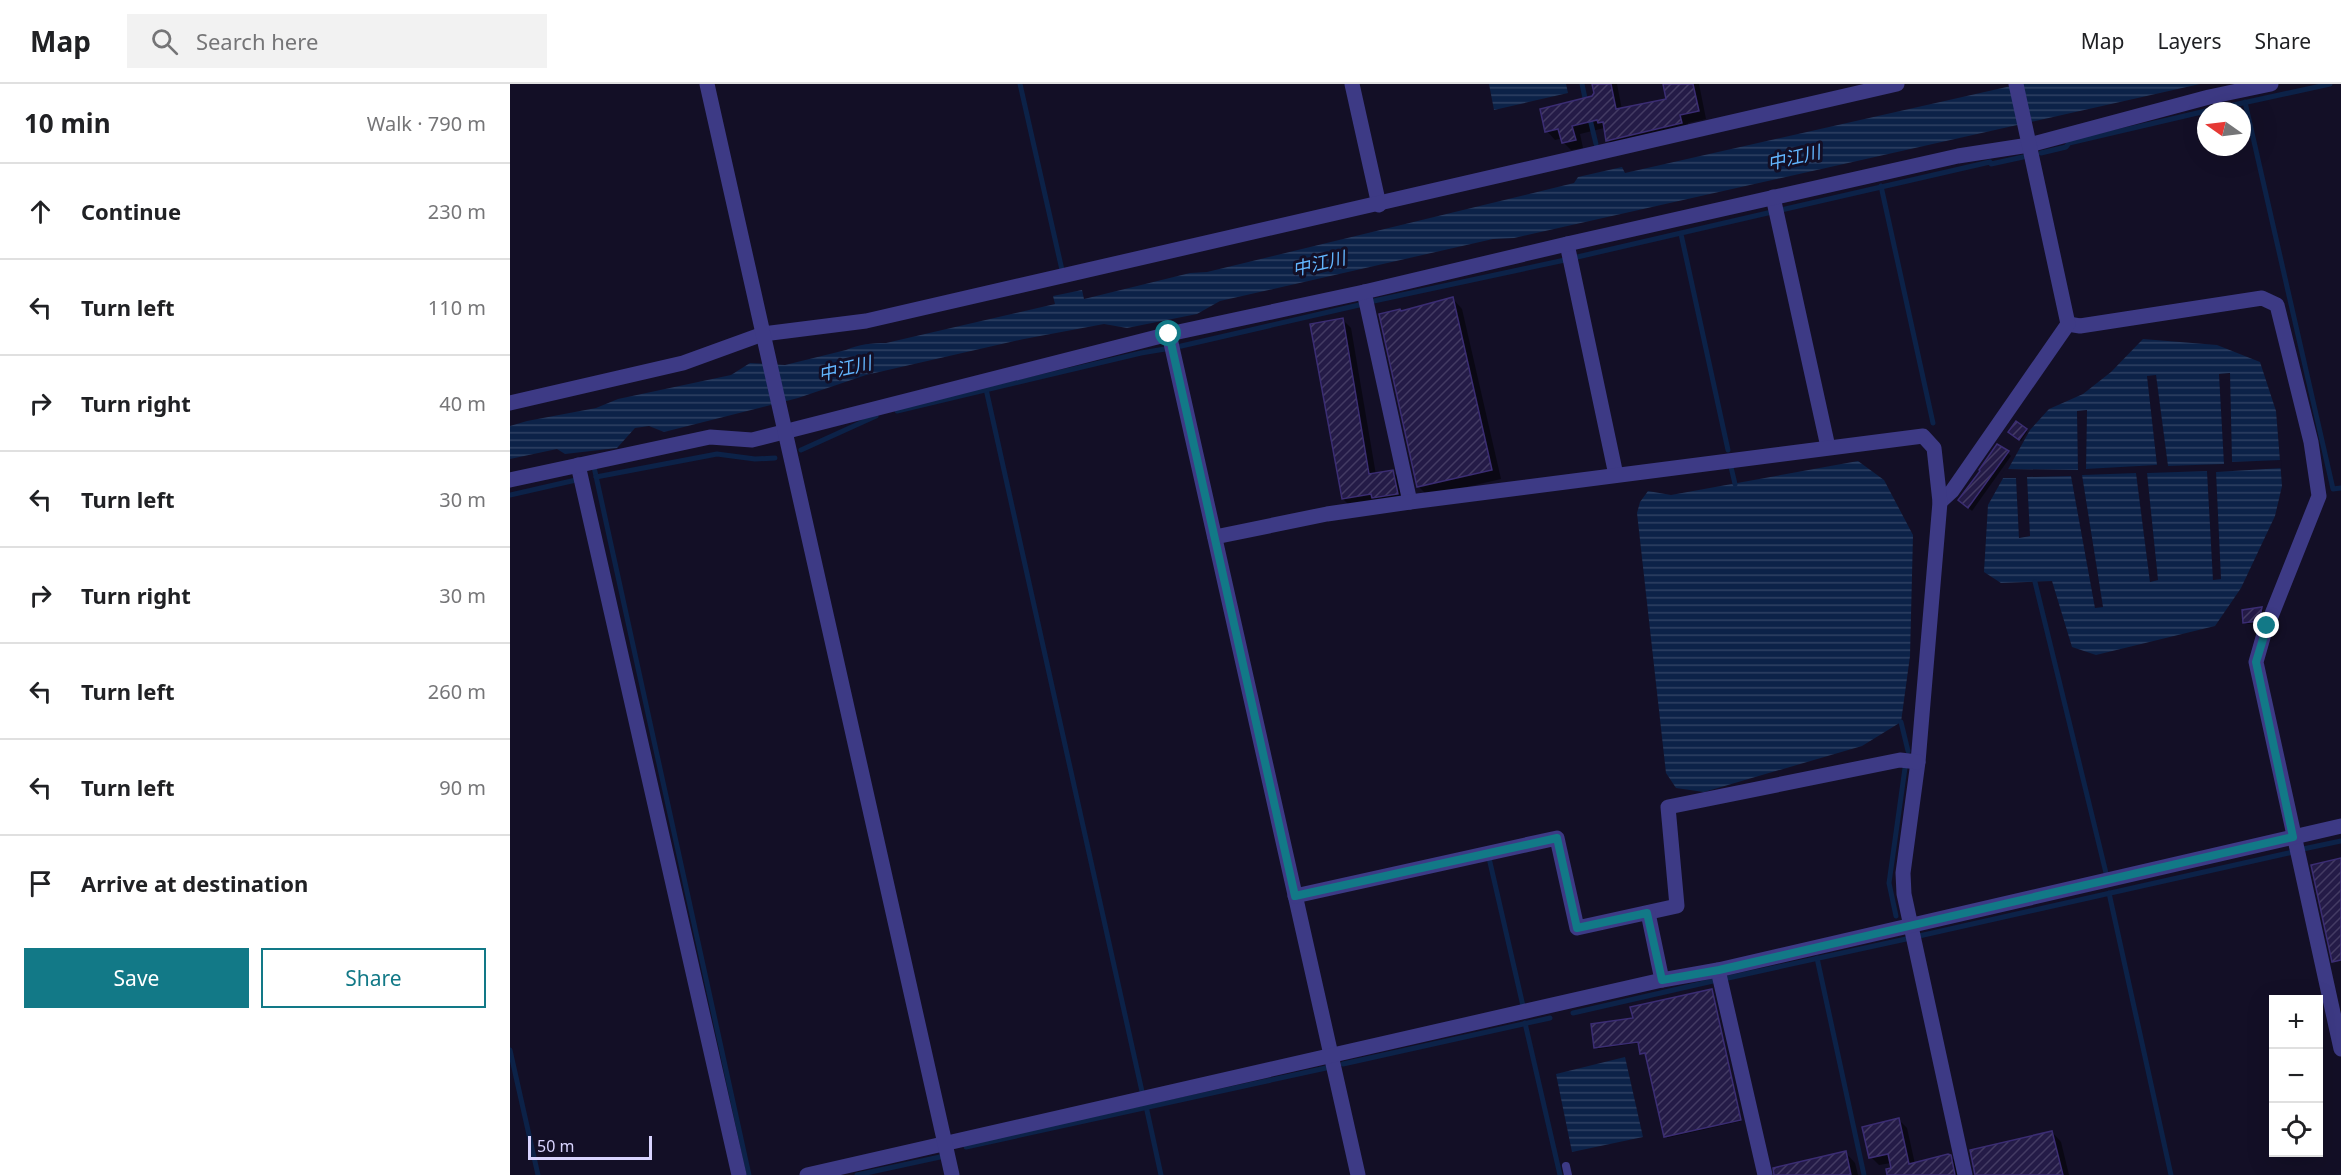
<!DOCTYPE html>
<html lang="en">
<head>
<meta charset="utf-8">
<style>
	:root { --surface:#fff; --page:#f2f2f2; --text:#202124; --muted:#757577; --line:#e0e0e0; --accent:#127987 }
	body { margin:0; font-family:"Noto Sans","Noto Sans JP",sans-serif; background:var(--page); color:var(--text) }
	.controls { position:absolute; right:18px; bottom:18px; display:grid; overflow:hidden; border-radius:0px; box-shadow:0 6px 24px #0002 }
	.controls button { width:54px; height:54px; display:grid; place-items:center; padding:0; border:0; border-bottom:2px solid var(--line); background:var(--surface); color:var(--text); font:30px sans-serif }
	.compass { position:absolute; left:1687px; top:18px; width:54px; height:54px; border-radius:50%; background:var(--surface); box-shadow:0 6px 24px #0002; rotate:284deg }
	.scale { position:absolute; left:18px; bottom:15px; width:124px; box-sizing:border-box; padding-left:6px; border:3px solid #d9d4ff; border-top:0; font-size:16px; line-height:21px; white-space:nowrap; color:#d9d4ff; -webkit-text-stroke:4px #130f26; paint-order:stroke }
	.stop { position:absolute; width:18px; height:18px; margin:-14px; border:4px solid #127987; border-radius:50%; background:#fff }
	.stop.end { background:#127987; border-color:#fff; box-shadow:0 2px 6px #0008 }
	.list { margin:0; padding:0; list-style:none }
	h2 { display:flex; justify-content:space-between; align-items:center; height:78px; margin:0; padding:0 24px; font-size:26px }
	h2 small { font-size:20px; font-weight:400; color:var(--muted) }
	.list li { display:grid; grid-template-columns:39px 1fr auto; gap:18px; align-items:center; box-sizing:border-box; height:96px; padding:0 24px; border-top:2px solid var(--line) }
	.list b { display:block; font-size:22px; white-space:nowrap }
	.list em { font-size:20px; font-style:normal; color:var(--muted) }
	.actions { display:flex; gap:12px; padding:18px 24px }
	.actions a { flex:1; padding:14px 0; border:2px solid var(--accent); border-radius:0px; text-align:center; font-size:21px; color:var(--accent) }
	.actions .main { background:var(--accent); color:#fff }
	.icon { flex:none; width:33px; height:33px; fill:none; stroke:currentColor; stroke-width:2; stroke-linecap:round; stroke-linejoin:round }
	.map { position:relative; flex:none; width:1831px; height:1091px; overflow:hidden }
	header { display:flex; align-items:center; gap:36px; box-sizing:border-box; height:84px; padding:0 30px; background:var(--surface); border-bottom:2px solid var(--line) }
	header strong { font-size:28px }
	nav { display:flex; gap:33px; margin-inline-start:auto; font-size:21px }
	.search { width:420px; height:54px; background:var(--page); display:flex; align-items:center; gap:15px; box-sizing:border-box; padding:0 21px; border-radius:0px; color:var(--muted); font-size:22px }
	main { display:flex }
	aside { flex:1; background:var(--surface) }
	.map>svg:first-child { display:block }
	.water { fill:url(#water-rules) }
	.pier { fill:#130f26 }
	.shadow { fill:#0007 }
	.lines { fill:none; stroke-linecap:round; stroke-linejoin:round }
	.stream { stroke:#0c2248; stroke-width:5 }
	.building { fill:url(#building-hatch); stroke:#3b2d73; stroke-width:1.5 }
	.service { stroke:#3d3a85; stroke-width:8 }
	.minor { stroke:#3d3a85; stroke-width:15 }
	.tertiary { stroke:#3d3a85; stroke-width:15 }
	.route { stroke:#127987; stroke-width:8 }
	.labels { text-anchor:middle; stroke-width:6; stroke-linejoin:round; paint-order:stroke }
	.water-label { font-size:18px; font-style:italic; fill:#62b6ff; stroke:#130f26 }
</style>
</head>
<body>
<header>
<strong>Map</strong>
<div class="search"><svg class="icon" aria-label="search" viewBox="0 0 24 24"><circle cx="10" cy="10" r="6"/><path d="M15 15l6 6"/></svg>Search here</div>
<nav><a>Map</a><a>Layers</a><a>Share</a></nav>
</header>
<main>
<aside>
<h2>10 min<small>Walk · 790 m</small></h2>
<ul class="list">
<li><svg class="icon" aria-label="ahead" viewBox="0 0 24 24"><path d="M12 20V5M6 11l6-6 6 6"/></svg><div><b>Continue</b></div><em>230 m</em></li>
<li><svg class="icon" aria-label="left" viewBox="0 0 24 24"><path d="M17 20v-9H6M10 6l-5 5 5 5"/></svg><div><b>Turn left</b></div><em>110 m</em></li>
<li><svg class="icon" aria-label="right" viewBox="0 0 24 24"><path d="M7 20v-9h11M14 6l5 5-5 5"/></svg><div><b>Turn right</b></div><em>40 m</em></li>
<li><svg class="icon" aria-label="left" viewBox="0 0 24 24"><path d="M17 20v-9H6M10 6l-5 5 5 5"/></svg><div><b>Turn left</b></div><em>30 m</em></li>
<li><svg class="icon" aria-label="right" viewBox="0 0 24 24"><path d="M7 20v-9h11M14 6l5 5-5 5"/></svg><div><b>Turn right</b></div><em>30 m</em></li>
<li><svg class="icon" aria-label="left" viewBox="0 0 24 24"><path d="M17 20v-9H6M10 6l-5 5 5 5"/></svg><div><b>Turn left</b></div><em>260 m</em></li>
<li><svg class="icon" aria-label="left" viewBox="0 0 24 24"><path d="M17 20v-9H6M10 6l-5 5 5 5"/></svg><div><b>Turn left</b></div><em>90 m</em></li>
<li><svg class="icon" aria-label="arrive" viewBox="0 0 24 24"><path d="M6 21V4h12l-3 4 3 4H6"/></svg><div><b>Arrive at destination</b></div></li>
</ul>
<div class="actions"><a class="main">Save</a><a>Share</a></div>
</aside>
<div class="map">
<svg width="1831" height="1091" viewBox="0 0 1831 1091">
	<defs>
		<pattern id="water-rules" width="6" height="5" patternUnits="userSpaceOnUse" patternTransform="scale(1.5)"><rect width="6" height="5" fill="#0c2248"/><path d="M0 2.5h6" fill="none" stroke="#2f4163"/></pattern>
		<pattern id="building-hatch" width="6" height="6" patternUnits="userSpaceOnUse" patternTransform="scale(1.5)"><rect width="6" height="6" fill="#241b47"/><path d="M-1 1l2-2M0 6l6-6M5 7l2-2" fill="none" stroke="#433b63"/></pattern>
	</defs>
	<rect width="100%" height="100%" fill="#130f26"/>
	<g class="water">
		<path d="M979,0H1056L1058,9L984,26Z"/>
		<path d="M1510,0H1690L1004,154L983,155L710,217L687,230L617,244L594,240L514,255L356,291L288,314L154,348L139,342L125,344L107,364L55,370L47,365L0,375V342L17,337L86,324L108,315L221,291L240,279L275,281L336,266C349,260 362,259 376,259L545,220L543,212L572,206L574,215L680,189L697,188L1064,99L1068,93L1112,83L1115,89Z"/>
		<path d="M1633,255L1707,261L1750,278L1766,327L1772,402L1765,432L1731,504L1705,542L1586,571L1562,563L1542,497L1491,499L1474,488L1478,421L1520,346L1539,325L1573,310L1601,288Z"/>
		<path d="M1348,377L1374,396L1403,451L1400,572L1391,638L1352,662L1194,708L1166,704L1156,689L1127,429L1130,418L1138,407L1161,411Z"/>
		<path d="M1115,973L1133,1053L1062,1068L1046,990Z"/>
	</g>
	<path class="pier" d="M1720,289L1722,378L1771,376L1772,384L1706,388L1711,495L1703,496L1697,387L1637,389L1648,496L1640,498L1626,389L1572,391L1593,523L1585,524L1561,392L1517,393L1520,452L1509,454L1506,394H1489L1495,385L1568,386L1567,327L1577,326L1576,385L1647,381L1637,292L1646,291L1658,382L1714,380L1709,290Z"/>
	<g class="shadow">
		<path d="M1083,0H1107L1112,26L1157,16L1154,0H1189L1196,35L1178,39L1179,47L1106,64L1098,56L1094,44L1070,50L1073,64L1061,66L1053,58L1052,54L1045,56L1037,47L1083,13L1085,10Z"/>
		<path d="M943,215L952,225L991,395L918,412L908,402L892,228Z"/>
		<path d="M832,235L841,244L866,391L883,388L892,397L896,418L842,424L833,415Z"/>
		<path d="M1516,346L1517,348L1511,357L1501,350Z"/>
		<path d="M1498,369L1501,372L1462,427L1453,419Z"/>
		<path d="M1752,525L1753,527L1750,539L1737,540L1735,538Z"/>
		<path d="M1202,907L1232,1037L1157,1054L1137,970L1132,969L1129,959L1088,965L1086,963L1124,936Z"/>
		<path d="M1389,1036L1397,1044L1405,1080L1440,1072L1448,1080L1451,1091H1384L1381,1079L1369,1081L1361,1073Z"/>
		<path d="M1542,1048L1551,1058L1559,1091H1472Z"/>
		<path d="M1336,1069L1345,1079L1348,1091H1282Z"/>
	</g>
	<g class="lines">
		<g class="stream">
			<path d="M510,0L552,186"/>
			<path d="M1072,0L1076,19"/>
			<path d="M1735,18L1823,405L1831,404"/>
			<path d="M1696,27L1820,0"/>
			<path d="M1079,31L1086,60"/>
			<path d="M1531,69L1556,63L1559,59L1696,27"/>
			<path d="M1371,102L1423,339"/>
			<path d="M1271,126L1480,78L1481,80L1513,73"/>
			<path d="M1171,150L1218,366"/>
			<path d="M1063,174L1262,128"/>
			<path d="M859,218L1055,176"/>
			<path d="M667,263L849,221"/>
			<path d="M476,305L633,1012"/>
			<path d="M387,327L631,269L655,265"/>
			<path d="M291,366L366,332"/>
			<path d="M84,383L239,1091"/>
			<path d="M1221,383L1225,400"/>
			<path d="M86,393L207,370L245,375L265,374"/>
			<path d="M0,411L66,396"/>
			<path d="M1525,498L1596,789"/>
			<path d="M1391,638L1398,667"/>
			<path d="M1793,765L1831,757"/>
			<path d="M979,774L1013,922"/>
			<path d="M1599,809L1661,1091"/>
			<path d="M1386,832L1379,799L1395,684"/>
			<path d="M1409,852L1783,768"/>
			<path d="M1307,874L1354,1091"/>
			<path d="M1218,894L1396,855"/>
			<path d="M1063,929L1203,897"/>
			<path d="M1015,939L1050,1091"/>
			<path d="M0,966L28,1091"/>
			<path d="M833,980L1040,934"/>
			<path d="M636,1022L651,1091"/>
			<path d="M456,1063L816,984"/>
			<path d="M347,1091L430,1073"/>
		</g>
	</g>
	<g class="building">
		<path d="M1082,0H1101L1106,25L1156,15L1153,0H1183L1189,27L1170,31L1172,39L1096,57L1093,38L1088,39L1087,36L1062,42L1066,56L1052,59L1048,45L1035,48L1030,25L1082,12L1084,9Z"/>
		<path d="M943,213L982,386L907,403L869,230L890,225L891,227Z"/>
		<path d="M833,234L859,390L883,386L888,410L862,414L861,410L832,415L800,240Z"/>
		<path d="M1506,337L1517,345L1509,356L1498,348Z"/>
		<path d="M1487,360L1499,367L1458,424L1448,416L1470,387L1469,386Z"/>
		<path d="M1752,523L1749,537L1733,539L1732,526Z"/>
		<path d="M1831,774V876L1822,878L1801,781Z"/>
		<path d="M1202,905L1231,1036L1154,1053L1135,969L1130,970L1128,958L1084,964L1081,940L1123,934L1120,923Z"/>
		<path d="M1389,1034L1399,1080L1438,1070L1441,1071L1445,1091H1377L1376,1085L1381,1084L1378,1070L1359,1074L1352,1043Z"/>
		<path d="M1542,1047L1553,1091H1465L1460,1066Z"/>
		<path d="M1336,1067L1341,1091H1264L1263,1084Z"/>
	</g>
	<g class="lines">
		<path class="service" d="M1056,1082L1058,1091"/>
		<g class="minor">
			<path d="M842,0L869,121"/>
			<path d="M1263,113L1318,363"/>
			<path d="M1057,160L1106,391"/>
			<path d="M854,208L900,418"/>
			<path d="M1558,240L1570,242L1752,214L1767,221L1801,358L1809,412L1754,550L1746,578L1831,965"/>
			<path d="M659,250L848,1091"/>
			<path d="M0,319L173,279L253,250L356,237L1387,0"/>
			<path d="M68,381L229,1091"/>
			<path d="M0,396L200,353L242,356L659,250L854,208L1057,160L1448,72L1519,61L1699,13L1761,0"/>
			<path d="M1430,418L1442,407L1558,240L1506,0"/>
			<path d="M705,453L817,430L900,418L1413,352L1424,364L1430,418L1408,678L1393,789L1394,810L1455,1091"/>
			<path d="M785,812L1047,754L1067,844L1167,822L1158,723L1390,676L1408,678"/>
			<path d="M1138,829L1152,896"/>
			<path d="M1208,886L1255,1091"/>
			<path d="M297,1091L1152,896L1208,886L1831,742"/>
		</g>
		<path class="tertiary" d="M197,0L442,1091"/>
	</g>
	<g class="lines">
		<path class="route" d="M659,250L785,812L1047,754L1067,844L1137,829L1152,896L1209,886L1783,753L1746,578L1757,542"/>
	</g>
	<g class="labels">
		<g class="water-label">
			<text transform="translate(1284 74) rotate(-13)" y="6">中江川</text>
			<text transform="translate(809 180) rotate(-13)" y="6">中江川</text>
			<text transform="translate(335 285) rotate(-13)" y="6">中江川</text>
		</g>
	</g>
</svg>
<div class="controls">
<button>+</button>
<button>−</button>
<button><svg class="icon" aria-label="locate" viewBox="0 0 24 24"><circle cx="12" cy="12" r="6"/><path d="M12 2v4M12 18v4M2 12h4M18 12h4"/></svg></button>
</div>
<svg class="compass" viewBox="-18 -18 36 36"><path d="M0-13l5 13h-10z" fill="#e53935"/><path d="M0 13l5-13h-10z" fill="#757577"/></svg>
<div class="scale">50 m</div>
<div class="stop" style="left:659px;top:250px"></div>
<div class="stop end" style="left:1757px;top:542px"></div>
</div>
</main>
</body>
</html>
